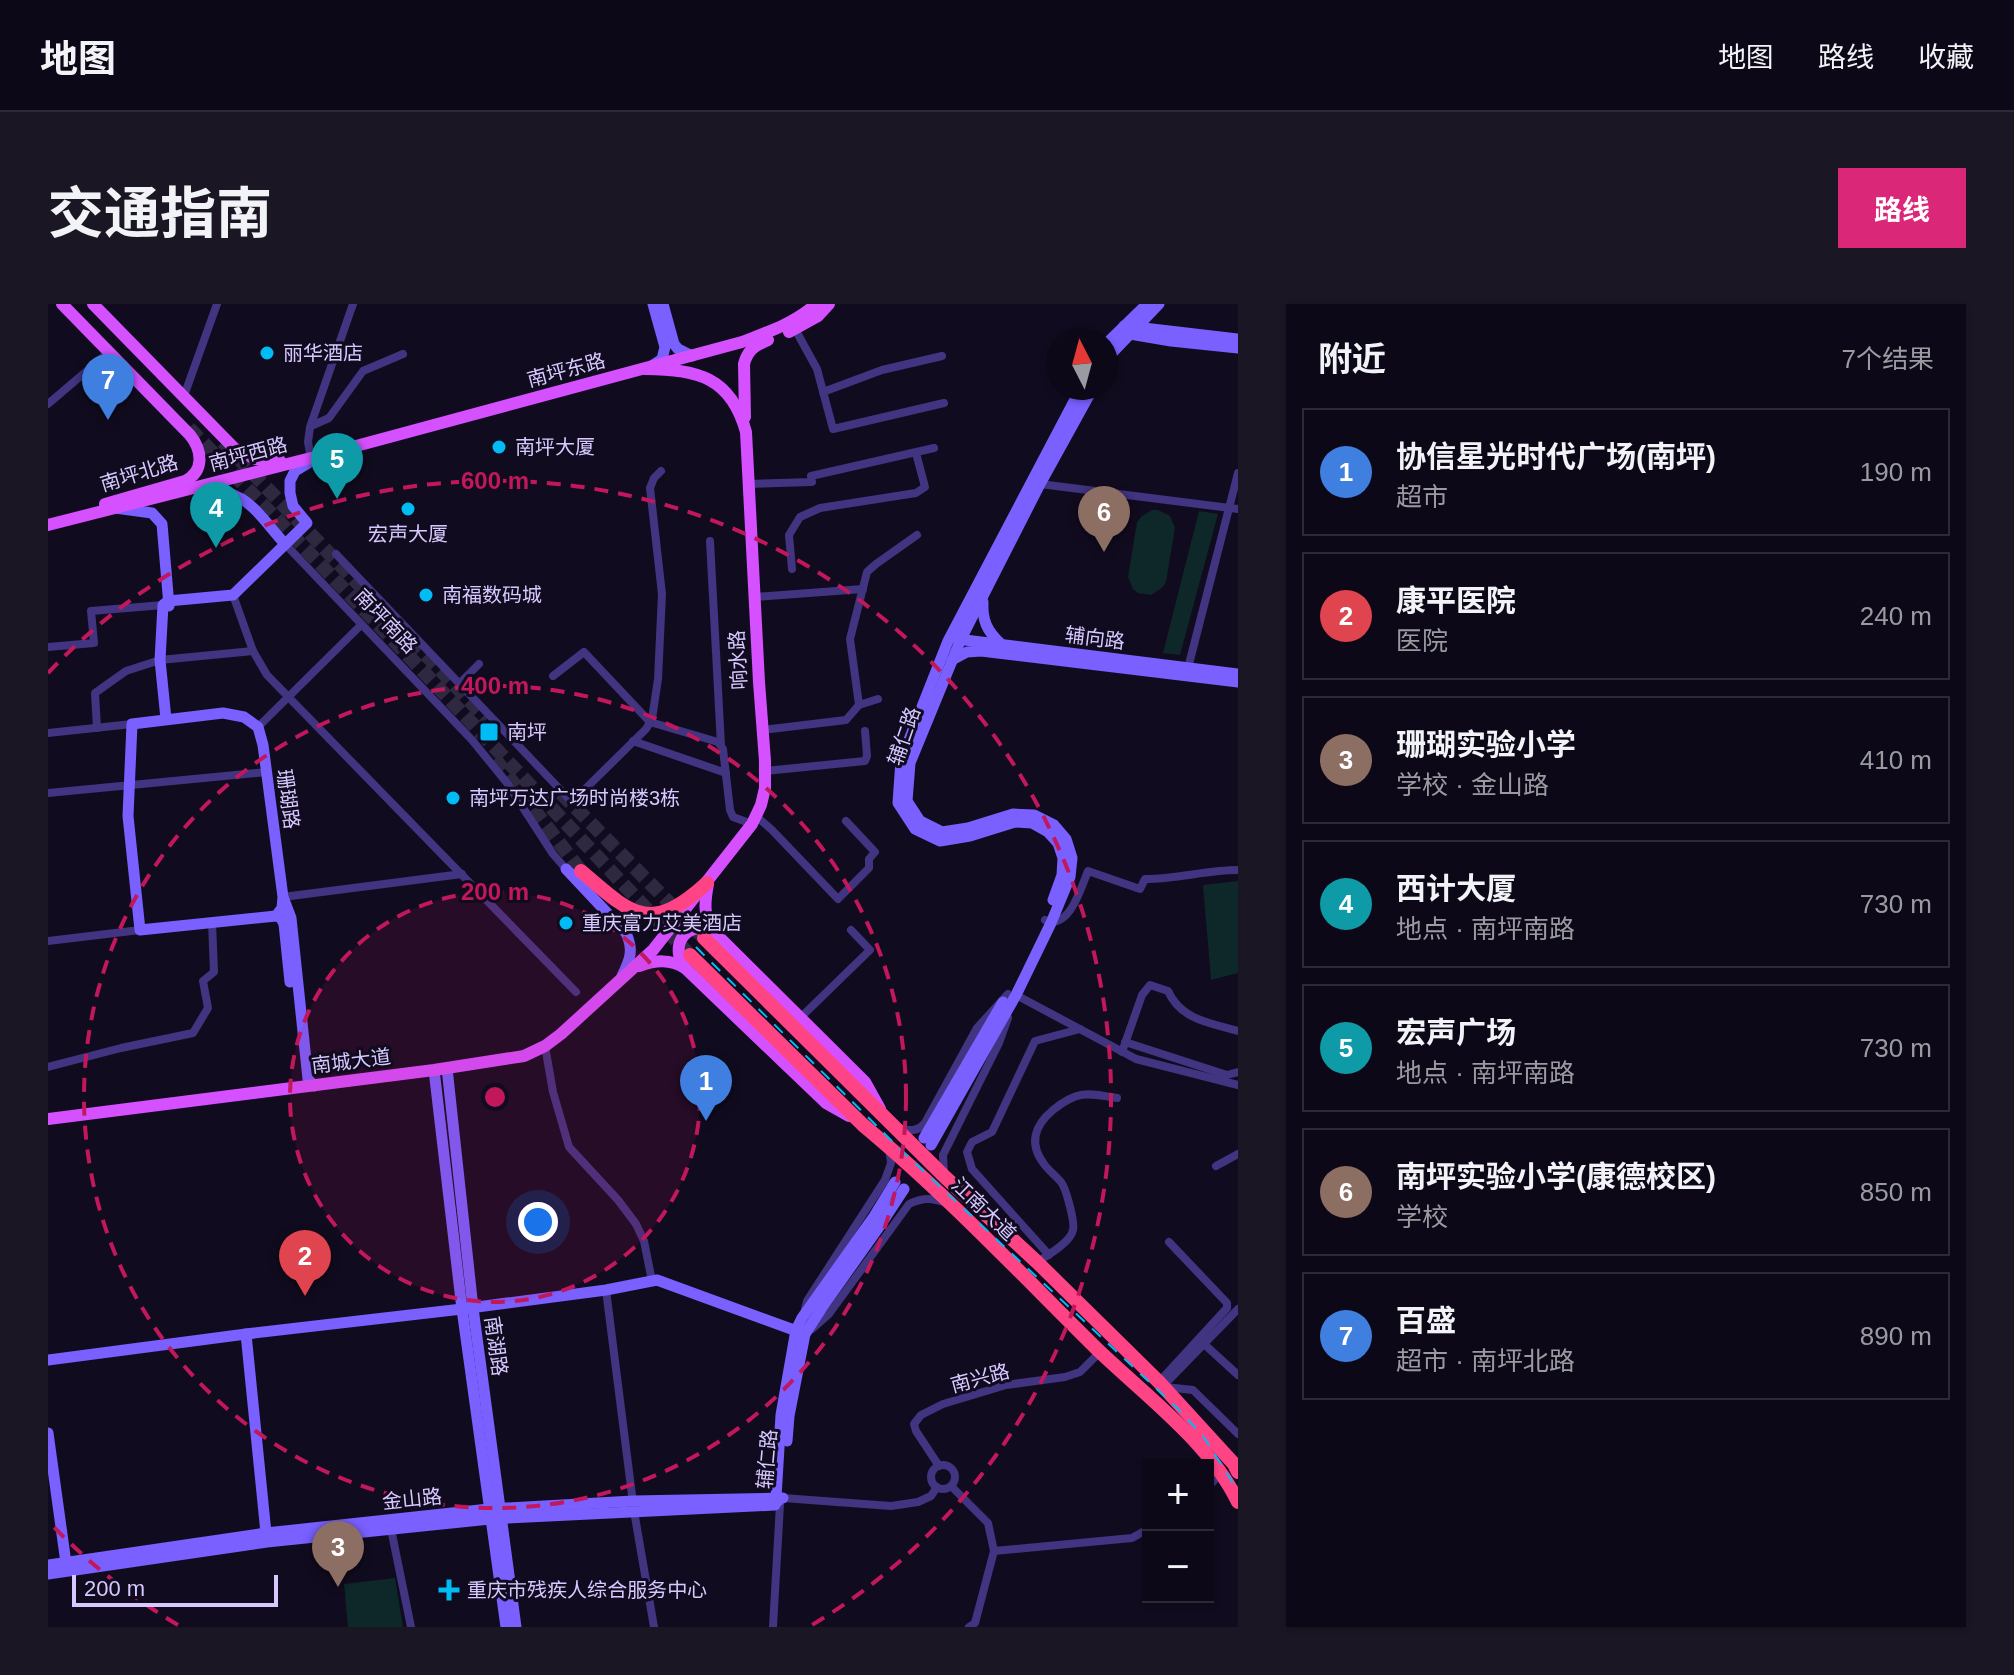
<!DOCTYPE html>
<html lang="zh">
<head>
<meta charset="utf-8">
<style>
	:root { --surface:#0d0817; --page:#1b1624; --text:#f1f3f6; --muted:#9a9aa1; --line:#2d2936; --accent:#db2777 }
	body { margin:0; font-family:Helvetica,"Noto Sans SC",sans-serif; background:var(--page); color:var(--text) }
	.controls { position:absolute; right:24px; bottom:24px; display:grid; overflow:hidden; border-radius:0px; box-shadow:0 2px 6px #0004 }
	.controls button { width:72px; height:72px; display:grid; place-items:center; padding:0; border:0; border-bottom:2px solid var(--line); background:var(--surface); color:var(--text); font:40px sans-serif }
	.compass { position:absolute; left:998px; top:24px; width:72px; height:72px; border-radius:50%; background:var(--surface); box-shadow:0 2px 6px #0004; rotate:354deg }
	.scale { position:absolute; left:24px; bottom:20px; width:206px; box-sizing:border-box; padding-left:8px; border:4px solid #d7c9ff; border-top:0; font-size:22px; line-height:28px; white-space:nowrap; color:#d7c9ff; -webkit-text-stroke:6px #110b1f; paint-order:stroke }
	.you { position:absolute; left:490px; top:918px; width:28px; height:28px; margin:-20px; border:6px solid #fff; border-radius:50%; background:#1a73e8; box-shadow:0 0 0 12px #1a73e833 }
	.badge { display:grid; place-items:center; width:52px; height:52px; border-radius:50%; background:var(--accent); color:#fff; font-size:26px; font-weight:700 }
	.pin { position:absolute; translate:-50% -66px; filter:drop-shadow(0 2px 4px #0008) }
	.pin::after { content:''; position:absolute; top:42px; width:28px; height:24px; background:inherit; clip-path:polygon(0 0,100% 0,50% 100%) }
	.list { margin:0; padding:0; list-style:none }
	h2 { display:flex; justify-content:space-between; align-items:center; height:104px; margin:0; padding:0 32px; font-size:34px }
	h2 small { font-size:26px; font-weight:400; color:var(--muted) }
	.list li { display:grid; grid-template-columns:52px 1fr auto; gap:24px; align-items:center; box-sizing:border-box; height:128px; margin:0 16px 16px; padding:0 16px; border:2px solid var(--line); border-radius:0px }
	.list b { display:block; font-size:30px; white-space:nowrap }
	.list p { margin:0; font-size:26px; white-space:nowrap; color:var(--muted) }
	.list em { font-size:26px; font-style:normal; color:var(--muted) }
	.map { position:relative; flex:none; width:1190px; height:1323px; overflow:hidden; border-radius:0px }
	header { display:flex; align-items:center; gap:48px; box-sizing:border-box; height:112px; padding:0 40px; background:var(--surface); border-bottom:2px solid var(--line) }
	header strong { font-size:38px }
	nav { display:flex; gap:44px; margin-inline-start:auto; font-size:28px }
	.intro { display:flex; align-items:center; justify-content:space-between; box-sizing:border-box; height:192px; padding:0 48px }
	h1 { margin:0; font-size:56px }
	.button { padding:20px 36px; border-radius:0px; background:var(--accent); color:#fff; font-size:28px; font-weight:700 }
	main { display:flex; gap:48px; padding:0 48px }
	aside { flex:1; background:var(--surface); border-radius:0px; box-shadow:0 2px 6px #0004 }
	.map>svg:first-child { display:block }
	.green { fill:#0e2729 }
	.lines { fill:none; stroke-linecap:round; stroke-linejoin:round }
	.highway-tunnel { stroke:#2f2841; stroke-width:14; stroke-dasharray:14 7; stroke-linecap:butt }
	.street { stroke:#413480; stroke-width:8 }
	.secondary { stroke:#7960ff; stroke-width:11 }
	.primary { stroke:#d550ff; stroke-width:12 }
	.highway { stroke:#ff4485; stroke-width:14 }
	.rail { stroke:#00bcf4; stroke-width:2; stroke-dasharray:12 10; stroke-linecap:butt }
	.ring { fill:none; stroke:#c2185b; stroke-width:4; stroke-dasharray:14 10 }
	.poi-dot { fill:#00bcf4; stroke:#110b1f; stroke-width:3 }
	.labels { text-anchor:middle; stroke-width:6; stroke-linejoin:round; paint-order:stroke }
	.poi-label { font-size:20px; fill:#d7c9ff; stroke:#110b1f; text-anchor:start }
	.street-label { font-size:20px; fill:#d7c9ff; stroke:#110b1f }
	.centre { fill:#c2185b; stroke:#110b1f; stroke-width:4 }
	.ring-label { font-size:24px; text-anchor:middle; font-weight:bold; fill:#c2185b; stroke:#110b1f; stroke-width:6; stroke-linejoin:round; paint-order:stroke }
</style>
</head>
<body>
<header>
<strong>地图</strong>
<nav><a>地图</a><a>路线</a><a>收藏</a></nav>
</header>
<div class="intro"><h1>交通指南</h1><a class="button">路线</a></div>
<main>
<div class="map">
<svg width="1190" height="1323" viewBox="0 0 1190 1323">
	<rect width="100%" height="100%" fill="#110b1f"/>
	<g class="green">
		<path d="M1104,206H1110L1122,212L1127,224L1118,278L1114,284L1103,291L1090,289L1085,285L1080,273L1089,218L1093,213Z"/>
		<path d="M1151,207L1170,210L1132,351L1115,349Z"/>
		<path d="M1190,577V669L1163,676L1155,581Z"/>
		<path d="M347,1274L355,1323H300L296,1280Z"/>
	</g>
	<g class="lines">
		<g class="highway-tunnel">
			<path d="M141,124L371,363L639,648"/>
			<path d="M175,138L439,415"/>
			<path d="M447,455L533,567"/>
			<path d="M513,489L656,634"/>
		</g>
		<g class="street">
			<path d="M747,25L769,65L785,125L896,99"/>
			<path d="M775,88L834,66L894,52"/>
			<path d="M136,92L169,0"/>
			<path d="M0,100L61,48"/>
			<path d="M263,122L281,114L315,67L355,50"/>
			<path d="M263,154L260,138L262,123L305,0"/>
			<path d="M701,180L764,178L763,172L886,144"/>
			<path d="M992,180L1190,205"/>
			<path d="M662,237L673,441"/>
			<path d="M237,240L424,436L459,479L505,550L518,565"/>
			<path d="M288,250L524,498L598,425L604,415L610,375L614,290L602,184L606,174L613,167"/>
			<path d="M744,265L741,231L752,213L772,204L868,189L877,183L868,149"/>
			<path d="M185,291L205,347L219,371L528,688"/>
			<path d="M707,293L815,285"/>
			<path d="M0,343L46,339L43,307L115,301L119,303"/>
			<path d="M1140,364L1190,169"/>
			<path d="M505,372L536,348L602,418L670,438L675,445L682,506L685,513L704,520"/>
			<path d="M412,379L431,360"/>
			<path d="M811,401L802,335L819,268L828,260L869,231"/>
			<path d="M210,423L313,321"/>
			<path d="M49,424L47,389L78,367L112,356L205,347"/>
			<path d="M714,426L798,416L811,401L830,395"/>
			<path d="M0,429L84,420"/>
			<path d="M585,437L678,469"/>
			<path d="M717,467L817,457L819,452L817,427"/>
			<path d="M0,489L219,468"/>
			<path d="M708,512L724,526L790,595L821,564V555L827,548L798,517"/>
			<path d="M235,593L414,570"/>
			<path d="M997,616C1021,627 1033,584 1040,567L1092,585L1097,575C1129,575 1159,566 1190,566"/>
			<path d="M0,637L92,626"/>
			<path d="M967,693L968,691L1088,755L1190,781"/>
			<path d="M753,713L822,646L803,626"/>
			<path d="M1077,738L1179,771L1190,768"/>
			<path d="M497,742L505,788L521,843L570,896L588,920L596,937L604,977"/>
			<path d="M1074,748L1094,691L1102,681L1120,687C1133,716 1162,719 1190,727"/>
			<path d="M0,763L73,744L145,729L160,704L155,677L166,668L164,618"/>
			<path d="M851,824C862,827 869,828 877,819L929,724L960,690"/>
			<path d="M1168,862L1190,850"/>
			<path d="M896,869L895,851L951,739L960,714"/>
			<path d="M1001,951L924,865L919,848L924,838L944,828L987,737L1032,725"/>
			<path d="M989,958C999,952 1023,938 1025,926C1027,918 1018,884 1013,878C1008,872 1001,867 996,860C980,839 987,821 1005,806C1030,786 1040,789 1069,794"/>
			<path d="M558,986L586,1207L606,1323"/>
			<path d="M757,1005L759,997L837,876L843,859L841,843"/>
			<path d="M764,1025L781,1010L861,900C876,893 884,894 899,899"/>
			<path d="M1156,1040L1190,1071"/>
			<path d="M1111,1078L1179,1004V999L1121,938"/>
			<path d="M1115,1082L1190,1005"/>
			<path d="M1117,1083L1145,1086L1190,1130"/>
			<circle cx="895" cy="1173" r="12"/>
			<path d="M891,1162L868,1127L866,1120L873,1111L895,1100L958,1081L1017,1073L1032,1068L1052,1048"/>
			<path d="M903,1182L940,1219L946,1247L1084,1234L1100,1225"/>
			<path d="M1160,1183L1173,1169"/>
			<path d="M735,1194L843,1202L870,1198L883,1192L889,1183"/>
			<path d="M343,1225L363,1323"/>
			<path d="M725,1323L732,1200"/>
			<path d="M921,1323L927,1319L946,1247"/>
		</g>
		<g class="secondary">
			<path d="M605,0L617,43L614,55L605,61"/>
			<path d="M615,0L626,40L630,45L644,52"/>
			<path d="M1076,22L1082,30L1123,37L1190,44"/>
			<path d="M1087,23L1190,35"/>
			<path d="M1058,40L1099,0"/>
			<path d="M1058,60L1064,49L1111,0"/>
			<path d="M151,187C197,182 209,209 237,240"/>
			<path d="M67,204L104,209L114,220L121,302"/>
			<path d="M935,298C934,316 939,327 952,339"/>
			<path d="M909,335L1190,370"/>
			<path d="M904,356L919,348L933,347L1190,378"/>
			<path d="M118,415L112,356L115,301L120,297L185,291L259,219L245,202L242,189V177L247,167L267,155"/>
			<path d="M518,565L578,629C586,646 582,656 574,672"/>
			<path d="M235,593L234,604L228,612L92,626L80,512L84,420L175,409L196,413L210,423L215,441L235,593L243,614L260,775L266,782"/>
			<path d="M1005,596L1014,571L1015,554L1010,539L1000,528L984,519L967,518L922,532L892,537L867,525L850,499L853,456L900,337L1033,84"/>
			<path d="M228,612L233,614L236,620L242,678"/>
			<path d="M399,764L425,1004L468,1323"/>
			<path d="M386,766L414,1005L458,1323"/>
			<path d="M876,834L955,698"/>
			<path d="M883,841L968,691L1003,619L1022,573L1024,554L1018,535L1006,521L986,511L965,510L920,524L894,528L872,517L859,497L862,459L913,335L992,180L1045,84"/>
			<path d="M198,1030L218,1229"/>
			<path d="M0,1056L198,1030L414,1005L558,986L609,976L757,1030"/>
			<path d="M0,1129L18,1259"/>
			<path d="M739,1137L741,1112L757,1030L775,1002L833,920L856,885"/>
			<path d="M730,1197L728,1193L733,1111L748,1026L754,1014L825,914L847,878"/>
			<path d="M0,1261L218,1229L441,1205L585,1197L735,1194"/>
			<path d="M0,1270L219,1238L442,1215L727,1201"/>
		</g>
		<g class="primary">
			<path d="M14,0L142,131C154,146 157,167 137,177L57,200"/>
			<path d="M45,0L186,144L207,155L232,157"/>
			<path d="M741,28L770,12L781,0"/>
			<path d="M697,113L696,60C700,45 707,42 720,36"/>
			<path d="M0,221L271,152L694,38C720,28 747,19 768,0"/>
			<path d="M660,580C657,596 655,612 664,626L817,778L832,805"/>
			<path d="M591,662C608,656 622,655 637,664L778,799L801,812"/>
			<path d="M637,664C621,642 637,617 664,626"/>
			<path d="M0,815L386,766L476,752L497,742L513,730L605,646L704,520L713,501L717,484V457L711,378L698,128C683,73 649,65 597,65"/>
		</g>
		<g class="highway">
			<path d="M533,567C584,611 602,631 659,579"/>
			<path d="M656,634L898,874L989,958L1111,1078L1186,1160L1190,1168"/>
			<path d="M642,651L815,821C898,890 973,970 1050,1046C1098,1092 1161,1138 1190,1198"/>
		</g>
		<path class="rail" d="M648,643L854,847L1129,1104L1155,1132L1190,1187"/>
	</g>
	<circle cx="447" cy="793" r="205" fill="#c2185b" fill-opacity=".12"/>
	<g class="ring">
		<circle cx="447" cy="793" r="205"/>
		<circle cx="447" cy="793" r="411"/>
		<path d="M130 1321A616 616 0 0 1 0 1217M0 369A616 616 0 1 1 764 1321"/>
	</g>
	<g class="poi-dot">
		<circle cx="219" cy="49" r="8"/>
		<circle cx="451" cy="143" r="8"/>
		<circle cx="360" cy="205" r="8"/>
		<circle cx="378" cy="291" r="8"/>
		<rect x="431" y="418" width="20" height="20" rx="4"/>
		<circle cx="405" cy="494" r="8"/>
		<circle cx="518" cy="619" r="8"/>
		<path d="M397 1274h8v8h8v8h-8v8h-8v-8h-8v-8h8z"/>
	</g>
	<g class="labels">
		<g class="poi-label">
			<text x="235" y="56">丽华酒店</text>
			<text x="467" y="150">南坪大厦</text>
			<text x="360" y="237" text-anchor="middle">宏声大厦</text>
			<text x="394" y="298">南福数码城</text>
			<text x="459" y="435">南坪</text>
			<text x="421" y="501">南坪万达广场时尚楼3栋</text>
			<text x="534" y="626">重庆富力艾美酒店</text>
			<text x="419" y="1293">重庆市残疾人综合服务中心</text>
		</g>
		<g class="street-label">
			<text transform="translate(518 66) rotate(-15)" y="7">南坪东路</text>
			<text transform="translate(200 150) rotate(-15)" y="7">南坪西路</text>
			<text transform="translate(91 169) rotate(-17)" y="7">南坪北路</text>
			<text transform="translate(338 317) rotate(46)" y="7">南坪南路</text>
			<text transform="translate(1047 334) rotate(7)" y="7">辅向路</text>
			<text transform="translate(690 356) rotate(-93)" y="7">响水路</text>
			<text transform="translate(856 432) rotate(-71)" y="7">辅仁路</text>
			<text transform="translate(240 495) rotate(82)" y="7">珊瑚路</text>
			<text transform="translate(303 757) rotate(-7)" y="7">南城大道</text>
			<text transform="translate(936 905) rotate(44)" y="7">江南大道</text>
			<text transform="translate(448 1042) rotate(82)" y="7">南湖路</text>
			<text transform="translate(932 1074) rotate(-15)" y="7">南兴路</text>
			<text transform="translate(719 1155) rotate(-85)" y="7">辅仁路</text>
			<text transform="translate(364 1195) rotate(-6)" y="7">金山路</text>
		</g>
	</g>
	<circle cx="447" cy="793" r="12" class="centre"/>
	<g class="ring-label">
		<text x="447" y="185">600 m</text>
		<text x="447" y="390">400 m</text>
		<text x="447" y="596">200 m</text>
	</g>
</svg>
<div class="controls">
<button>+</button>
<button>−</button>
</div>
<svg class="compass" viewBox="-18 -18 36 36"><path d="M0-13l5 13h-10z" fill="#e53935"/><path d="M0 13l5-13h-10z" fill="#9a9aa1"/></svg>
<div class="scale">200 m</div>
<div class="you"></div>
<div class="pin badge" style="left:658px;top:817px;background:#3f7fe0">1</div>
<div class="pin badge" style="left:257px;top:992px;background:#e0444e">2</div>
<div class="pin badge" style="left:290px;top:1283px;background:#8d6e63">3</div>
<div class="pin badge" style="left:168px;top:244px;background:#0f9aa8">4</div>
<div class="pin badge" style="left:289px;top:195px;background:#0f9aa8">5</div>
<div class="pin badge" style="left:1056px;top:248px;background:#8d6e63">6</div>
<div class="pin badge" style="left:60px;top:116px;background:#3f7fe0">7</div>
</div>
<aside>
<h2>附近<small>7个结果</small></h2>
<ul class="list">
<li><span class="badge" style="background:#3f7fe0">1</span><div><b>协信星光时代广场(南坪)</b><p>超市</p></div><em>190 m</em></li>
<li><span class="badge" style="background:#e0444e">2</span><div><b>康平医院</b><p>医院</p></div><em>240 m</em></li>
<li><span class="badge" style="background:#8d6e63">3</span><div><b>珊瑚实验小学</b><p>学校 · 金山路</p></div><em>410 m</em></li>
<li><span class="badge" style="background:#0f9aa8">4</span><div><b>西计大厦</b><p>地点 · 南坪南路</p></div><em>730 m</em></li>
<li><span class="badge" style="background:#0f9aa8">5</span><div><b>宏声广场</b><p>地点 · 南坪南路</p></div><em>730 m</em></li>
<li><span class="badge" style="background:#8d6e63">6</span><div><b>南坪实验小学(康德校区)</b><p>学校</p></div><em>850 m</em></li>
<li><span class="badge" style="background:#3f7fe0">7</span><div><b>百盛</b><p>超市 · 南坪北路</p></div><em>890 m</em></li>
</ul>
</aside>
</main>
</body>
</html>
